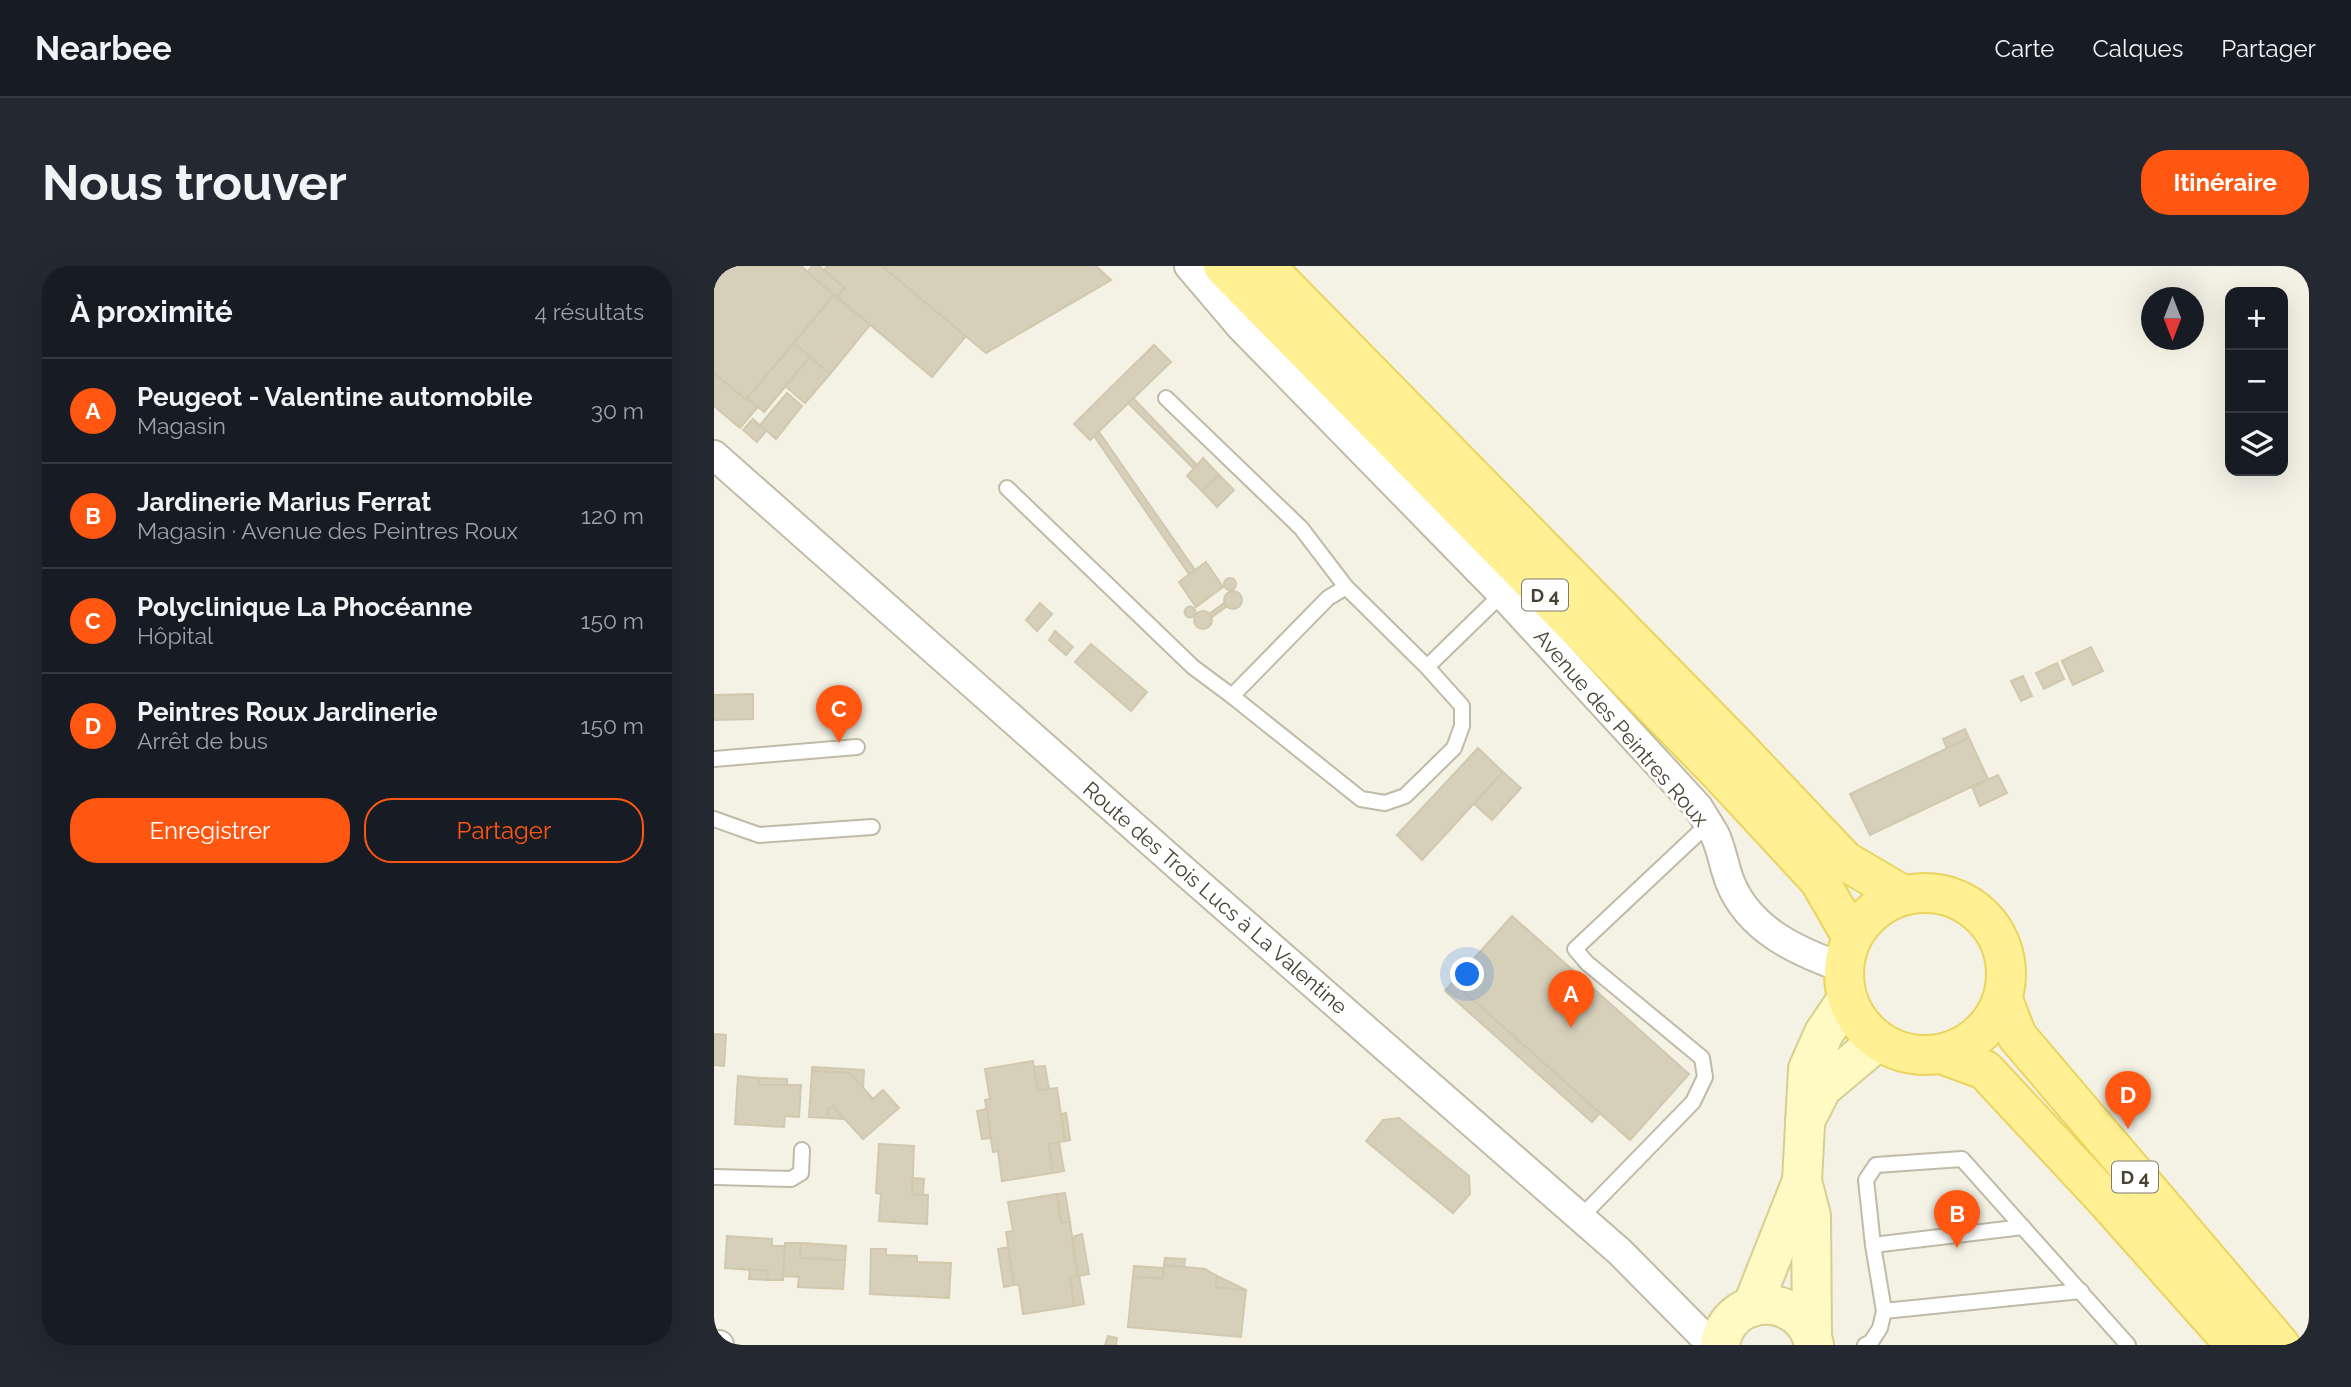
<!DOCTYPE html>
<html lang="fr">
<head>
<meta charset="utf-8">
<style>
	:root { --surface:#171b24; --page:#242831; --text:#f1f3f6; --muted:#9ea1a6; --line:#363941; --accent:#ff5711 }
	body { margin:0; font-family:Raleway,sans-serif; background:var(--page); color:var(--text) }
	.controls { position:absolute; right:21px; top:21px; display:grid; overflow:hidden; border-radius:14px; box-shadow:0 7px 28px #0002 }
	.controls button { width:63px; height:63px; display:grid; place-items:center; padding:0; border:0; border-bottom:2px solid var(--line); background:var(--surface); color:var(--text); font:35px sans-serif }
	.compass { position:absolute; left:1427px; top:21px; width:63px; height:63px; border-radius:50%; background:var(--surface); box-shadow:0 7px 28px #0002; rotate:180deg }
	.you { position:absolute; left:754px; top:709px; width:24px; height:24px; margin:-18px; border:5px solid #fff; border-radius:50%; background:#1a73e8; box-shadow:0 0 0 10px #1a73e833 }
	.badge { display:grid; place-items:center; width:46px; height:46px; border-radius:50%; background:var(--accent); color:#fff; font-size:23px; font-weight:700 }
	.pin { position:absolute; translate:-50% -58px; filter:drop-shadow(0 2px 4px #0008) }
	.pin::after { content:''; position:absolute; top:37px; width:24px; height:21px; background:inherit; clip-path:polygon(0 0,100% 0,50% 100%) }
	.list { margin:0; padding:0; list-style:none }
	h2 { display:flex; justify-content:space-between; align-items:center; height:91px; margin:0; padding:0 28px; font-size:30px }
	h2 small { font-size:23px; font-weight:400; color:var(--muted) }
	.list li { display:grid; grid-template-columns:46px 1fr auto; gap:21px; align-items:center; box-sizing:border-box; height:105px; padding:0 28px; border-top:2px solid var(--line) }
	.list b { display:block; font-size:26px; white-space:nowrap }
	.list p { margin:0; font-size:23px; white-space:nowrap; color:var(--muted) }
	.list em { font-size:23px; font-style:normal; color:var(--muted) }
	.actions { display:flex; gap:14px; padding:21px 28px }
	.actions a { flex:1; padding:16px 0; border:2px solid var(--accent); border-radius:28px; text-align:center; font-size:24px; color:var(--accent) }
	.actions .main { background:var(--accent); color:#fff }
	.icon { flex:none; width:38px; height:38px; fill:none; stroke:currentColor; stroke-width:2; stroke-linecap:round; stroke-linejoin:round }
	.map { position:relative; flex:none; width:1595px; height:1079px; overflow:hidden; border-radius:28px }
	header { display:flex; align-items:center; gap:42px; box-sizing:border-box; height:98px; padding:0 35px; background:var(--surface); border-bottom:2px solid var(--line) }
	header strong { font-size:33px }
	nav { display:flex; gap:38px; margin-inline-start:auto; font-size:24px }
	.intro { display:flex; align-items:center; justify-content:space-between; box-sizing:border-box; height:168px; padding:0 42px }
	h1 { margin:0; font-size:49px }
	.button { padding:18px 32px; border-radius:28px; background:var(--accent); color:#fff; font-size:24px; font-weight:700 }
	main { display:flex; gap:42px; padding:0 42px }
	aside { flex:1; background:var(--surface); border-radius:28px; box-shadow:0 7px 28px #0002 }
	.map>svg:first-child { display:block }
	.building { fill:#d6cfba; stroke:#d1c8ad; stroke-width:2 }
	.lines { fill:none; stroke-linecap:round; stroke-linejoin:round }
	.lane-casing { stroke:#c0bba7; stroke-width:18 }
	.street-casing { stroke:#c0bba7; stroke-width:32 }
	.secondary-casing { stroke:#d7ce92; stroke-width:42 }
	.primary-casing { stroke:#ead45d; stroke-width:42 }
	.lane { stroke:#fff; stroke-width:14 }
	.street { stroke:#fff; stroke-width:28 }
	.secondary { stroke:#fff9c4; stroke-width:38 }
	.primary { stroke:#fff093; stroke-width:38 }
	.labels { text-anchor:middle; stroke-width:6; stroke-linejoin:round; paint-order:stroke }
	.shield { fill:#fff; stroke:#7e7b71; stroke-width:2 }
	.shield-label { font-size:19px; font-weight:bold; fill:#474234 }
	.street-label { font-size:21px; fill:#474234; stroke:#fff }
</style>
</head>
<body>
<header>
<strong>Nearbee</strong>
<nav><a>Carte</a><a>Calques</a><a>Partager</a></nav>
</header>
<div class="intro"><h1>Nous trouver</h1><a class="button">Itinéraire</a></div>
<main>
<aside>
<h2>À proximité<small>4 résultats</small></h2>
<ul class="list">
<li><span class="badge">A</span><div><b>Peugeot - Valentine automobile</b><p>Magasin</p></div><em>30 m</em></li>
<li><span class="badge">B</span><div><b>Jardinerie Marius Ferrat</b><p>Magasin · Avenue des Peintres Roux</p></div><em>120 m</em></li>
<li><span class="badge">C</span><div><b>Polyclinique La Phocéanne</b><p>Hôpital</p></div><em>150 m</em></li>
<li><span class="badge">D</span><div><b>Peintres Roux Jardinerie</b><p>Arrêt de bus</p></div><em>150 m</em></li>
</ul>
<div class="actions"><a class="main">Enregistrer</a><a>Partager</a></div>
</aside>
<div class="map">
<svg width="1595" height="1079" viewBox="0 0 1595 1079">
	<rect width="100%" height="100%" fill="#f4f1e5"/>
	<g class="building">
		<path d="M15,0H87L120,29L32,134L0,107V18Z"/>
		<path d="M99,0H105L131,22L123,31L93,6Z"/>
		<path d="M113,0H168L252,70L218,111L123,31L131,22L110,4Z"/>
		<path d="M168,0H382L397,14L272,87Z"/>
		<path d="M120,29L156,59L116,108L80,77Z"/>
		<path d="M80,77L96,91L50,146L33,132Z"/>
		<path d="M440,79L457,96L376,174L360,158Z"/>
		<path d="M96,91L116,108L91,137L71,120Z"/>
		<path d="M0,107L32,134L33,132L44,141L26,162L0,140Z"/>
		<path d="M73,127L88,140L62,173L46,159Z"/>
		<path d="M419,132L483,199L480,203L414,137Z"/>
		<path d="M39,153L52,165L43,176L29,164Z"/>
		<path d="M385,166L481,304L475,308L380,170Z"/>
		<path d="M489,192L505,209L488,225L473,210Z"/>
		<path d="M505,209L520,224L503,241L488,225Z"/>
		<path d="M492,296L509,321L482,341L465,316Z"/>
		<circle cx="516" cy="318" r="6"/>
		<circle cx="519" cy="334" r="9"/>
		<path d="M326,337L338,348L323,365L312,354Z"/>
		<path d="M510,337L512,341L498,351L495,348Z"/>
		<circle cx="476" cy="346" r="5.5"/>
		<circle cx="489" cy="354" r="9"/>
		<path d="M341,365L359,381L352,389L335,374Z"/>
		<path d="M377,378L433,426L417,445L361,396Z"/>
		<path d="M1377,381L1389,405L1359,419L1348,395Z"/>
		<path d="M1343,397L1350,413L1330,423L1322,407Z"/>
		<path d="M1309,410L1318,430L1307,435L1297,415Z"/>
		<path d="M39,428V453L0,454V429Z"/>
		<path d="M1251,463L1255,472L1233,483L1229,473Z"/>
		<path d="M1255,472L1274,513L1156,569L1136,528Z"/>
		<path d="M764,482L789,506L708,594L683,569Z"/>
		<path d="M789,506L807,522L778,554L760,538Z"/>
		<path d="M1284,509L1293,527L1266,540L1258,521Z"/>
		<path d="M798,650L975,808L916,874L739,716Z"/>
		<path d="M739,716L886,847L878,856L731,725Z"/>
		<path d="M0,768L12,769L10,800L0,799Z"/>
		<path d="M319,795L324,824L343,822L351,875L335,878L339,907L288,915L284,885L279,886L271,834L276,833L271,803Z"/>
		<path d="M331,800L335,823L324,824L320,801Z"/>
		<path d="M98,801L150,804L149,822L136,807L98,805Z"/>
		<path d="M98,805L136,807L159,833L169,824L185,842L149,873L119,840L114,844V852L95,851Z"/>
		<path d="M24,810L45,812V819H87L85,851L71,850L70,861L21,858Z"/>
		<path d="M45,812L73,813V819H45Z"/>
		<path d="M119,840L130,853L114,852V844Z"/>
		<path d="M273,843L277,872L268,873L263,845Z"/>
		<path d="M352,847L356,874L351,875L347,848Z"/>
		<path d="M685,852L755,910L756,928L739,947L652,875L669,854Z"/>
		<path d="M345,876L350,905L339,907L335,878Z"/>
		<path d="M165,878L200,880L198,928L214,929L213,958L165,955L167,928L162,927Z"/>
		<path d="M199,912L210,913L209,929L198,928Z"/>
		<path d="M351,927L356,956L347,957L343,928Z"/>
		<path d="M343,928L347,957L356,956L358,971L364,1010L356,1011L360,1040L309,1048L305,1019H300L292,966L299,965L294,936Z"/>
		<path d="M368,968L375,1008L364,1010L358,971Z"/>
		<path d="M13,970L58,973V980H71L69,1014H53L54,1005L11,1002Z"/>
		<path d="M71,977H87L86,992L131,994L129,1023L84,1021L85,1011L69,1010Z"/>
		<path d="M87,977L132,980L131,994L86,992Z"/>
		<path d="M294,981L300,1019L290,1021L284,983Z"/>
		<path d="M157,983H172V989L203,990V996L237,997L235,1032L156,1028Z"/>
		<path d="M451,992L471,993L470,1001L450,999Z"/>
		<path d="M450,999L491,1003L503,1010L502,1021L532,1024L527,1071L414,1061L419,1010L449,1013Z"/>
		<path d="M420,1000L449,1002V1013L419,1010Z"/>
		<path d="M36,1003L54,1005L53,1014L35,1013Z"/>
		<path d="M365,1009L370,1038L360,1040L356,1011Z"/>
		<path d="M503,1010L532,1024L502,1021Z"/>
		<path d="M394,1070L403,1072L402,1079H391Z"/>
	</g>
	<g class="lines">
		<defs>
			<g id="lane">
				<path d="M452,132L587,262L632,321"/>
				<path d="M293,222L479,401L518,430"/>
				<path d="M713,401L632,321L614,332L518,430L647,533L671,537L691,530L740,482L748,460V440L713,401L788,328"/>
				<path d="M0,493L143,481"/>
				<path d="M0,553L45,569L158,561"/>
				<path d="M0,911L77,913L87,907L88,884"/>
				<path d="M867,951L979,836L991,811L988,792L873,697L861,683L994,558"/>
				<path d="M1159,979L1309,961"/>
				<path d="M1170,1045L1367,1025"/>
				<path d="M1151,1079L1157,1076L1166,1062L1170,1045L1159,979L1152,914L1162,899L1248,893L1414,1079"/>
			</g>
			<g id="street">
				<path d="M475,0L526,60L788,328L984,541C990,551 996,560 1001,569C1008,584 1010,601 1016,616C1035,664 1084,686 1130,702"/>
				<path d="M0,189L469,604L906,986L998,1079"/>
				<path d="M0,1079H5"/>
			</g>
			<g id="secondary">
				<path d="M1091,855L1108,822L1164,775"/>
				<path d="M1038,1041L1088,915"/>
				<path d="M1098,1070L1097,950L1088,915L1094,803L1110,767L1133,733"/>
				<path d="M1006,1079C1014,1025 1090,1026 1100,1079"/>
			</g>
			<g id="primary">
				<path d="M509,0L1004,505L1105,614L1138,671"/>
				<path d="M551,0L1022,480L1131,595L1189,629"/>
				<circle cx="1211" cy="708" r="81"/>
				<path d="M1289,734L1303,770L1566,1079"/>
				<path d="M1227,788L1271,804L1393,935L1521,1079"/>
			</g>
		</defs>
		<use href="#lane" class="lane-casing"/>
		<use href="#street" class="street-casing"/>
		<use href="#secondary" class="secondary-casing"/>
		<use href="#primary" class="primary-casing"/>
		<use href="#lane" class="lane"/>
		<use href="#street" class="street"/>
		<use href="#secondary" class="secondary"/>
		<use href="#primary" class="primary"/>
	</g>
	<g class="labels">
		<g class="shield">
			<rect x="808" y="313.5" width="46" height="31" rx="5"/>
			<rect x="1398" y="895.5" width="46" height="31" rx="5"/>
		</g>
		<g class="shield-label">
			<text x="831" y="336">D 4</text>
			<text x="1421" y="918">D 4</text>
		</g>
		<g class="street-label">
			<text transform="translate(907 462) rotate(49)" y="7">Avenue des Peintres Roux</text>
			<text transform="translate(501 632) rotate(41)" y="7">Route des Trois Lucs à La Valentine</text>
		</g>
	</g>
</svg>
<div class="controls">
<button>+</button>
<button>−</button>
<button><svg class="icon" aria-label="layers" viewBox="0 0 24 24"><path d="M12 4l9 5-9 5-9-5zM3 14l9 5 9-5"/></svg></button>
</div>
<svg class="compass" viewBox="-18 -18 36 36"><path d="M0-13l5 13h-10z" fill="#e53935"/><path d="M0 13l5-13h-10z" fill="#9ea1a6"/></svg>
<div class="you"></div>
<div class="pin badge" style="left:857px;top:762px">A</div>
<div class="pin badge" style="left:1243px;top:982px">B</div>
<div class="pin badge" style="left:125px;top:477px">C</div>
<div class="pin badge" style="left:1414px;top:863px">D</div>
</div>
</main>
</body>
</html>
